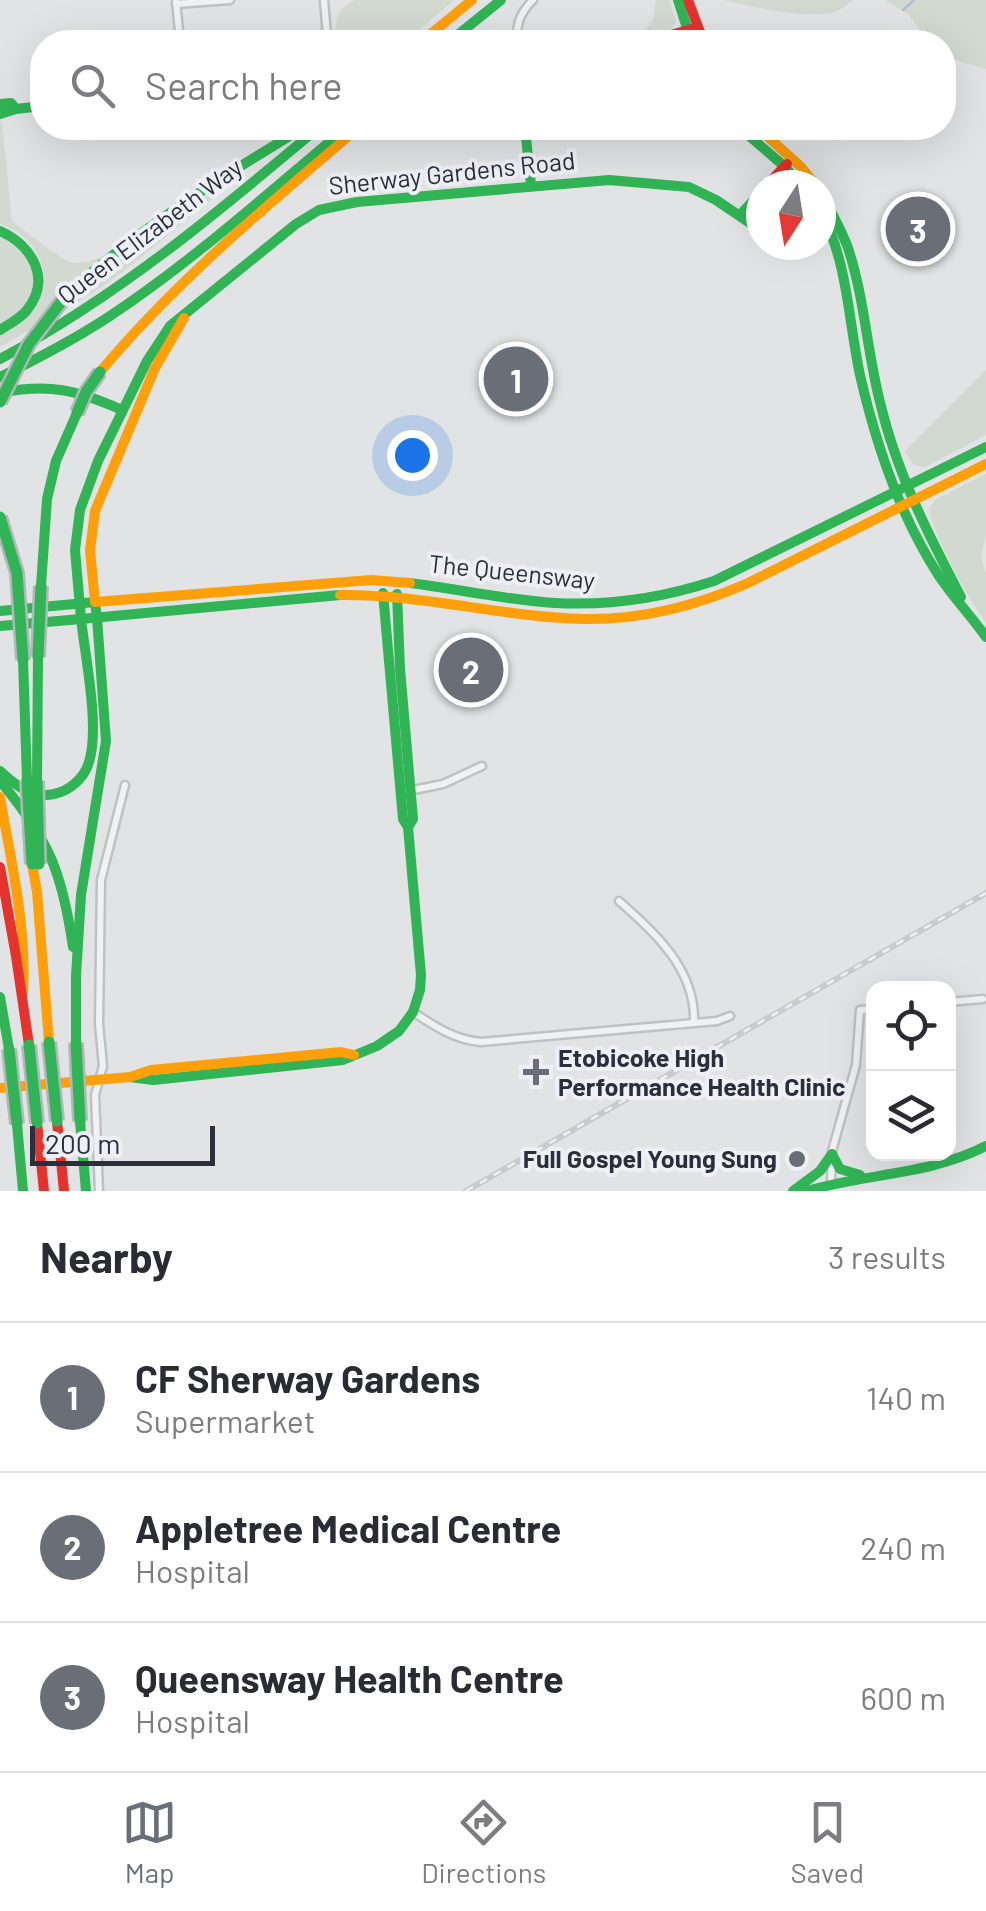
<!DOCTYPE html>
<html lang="en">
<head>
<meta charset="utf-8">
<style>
	:root { --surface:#fff; --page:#f2f2f3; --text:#2b2b33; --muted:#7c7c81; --line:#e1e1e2; --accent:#696e77 }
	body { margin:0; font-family:Barlow,sans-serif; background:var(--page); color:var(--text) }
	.controls { position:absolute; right:30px; bottom:30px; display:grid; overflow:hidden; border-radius:20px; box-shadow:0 10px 40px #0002 }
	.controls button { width:90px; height:90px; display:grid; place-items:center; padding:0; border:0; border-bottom:2px solid var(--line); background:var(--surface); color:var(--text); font:50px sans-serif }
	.compass { position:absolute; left:746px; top:170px; width:90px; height:90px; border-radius:50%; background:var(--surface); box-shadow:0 10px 40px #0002; rotate:192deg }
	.scale { position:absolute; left:30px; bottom:25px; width:185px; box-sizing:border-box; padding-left:10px; border:5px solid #292f3c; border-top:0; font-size:28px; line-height:35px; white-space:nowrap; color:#292f3c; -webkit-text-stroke:8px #eef0f5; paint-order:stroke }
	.you { position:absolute; left:412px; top:455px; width:35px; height:35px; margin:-25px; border:8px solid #fff; border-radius:50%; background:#1a73e8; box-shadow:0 0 0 15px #1a73e833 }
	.badge { display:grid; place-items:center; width:65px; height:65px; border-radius:50%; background:var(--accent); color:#fff; font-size:32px; font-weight:700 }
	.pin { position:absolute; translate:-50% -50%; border:5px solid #fff; box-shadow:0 2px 10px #0006 }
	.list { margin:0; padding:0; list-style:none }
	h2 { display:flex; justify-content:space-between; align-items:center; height:130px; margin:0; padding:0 40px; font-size:42px }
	h2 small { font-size:32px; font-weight:400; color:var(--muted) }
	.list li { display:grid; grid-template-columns:65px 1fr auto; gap:30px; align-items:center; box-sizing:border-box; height:150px; padding:0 40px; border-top:2px solid var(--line) }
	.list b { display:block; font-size:38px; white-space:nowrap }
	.list p { margin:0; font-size:32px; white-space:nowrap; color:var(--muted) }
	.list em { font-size:32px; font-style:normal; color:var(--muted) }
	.icon { flex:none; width:55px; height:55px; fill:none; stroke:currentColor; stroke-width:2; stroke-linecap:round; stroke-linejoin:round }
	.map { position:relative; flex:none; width:986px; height:1191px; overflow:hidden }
	.search { position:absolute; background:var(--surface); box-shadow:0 10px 40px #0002; left:30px; right:30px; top:30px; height:110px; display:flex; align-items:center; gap:25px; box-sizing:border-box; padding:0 35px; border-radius:40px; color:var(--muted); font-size:38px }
	.sheet { height:580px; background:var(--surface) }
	nav { display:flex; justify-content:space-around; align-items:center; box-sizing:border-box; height:140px; border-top:2px solid var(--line); background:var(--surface); font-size:28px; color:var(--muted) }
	nav a { display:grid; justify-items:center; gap:5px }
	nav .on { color:var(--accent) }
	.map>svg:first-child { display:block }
	.green { fill:#d1d9d1 }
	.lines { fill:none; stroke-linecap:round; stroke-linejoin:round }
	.stream { stroke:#b1bdce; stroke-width:2.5 }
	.street-casing { stroke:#bfc1c3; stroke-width:11 }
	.street { stroke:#f0f1f2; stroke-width:6 }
	.fast { stroke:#30b455; stroke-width:10 }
	.slow { stroke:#ff9f0a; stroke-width:10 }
	.jam { stroke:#e5322d; stroke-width:10 }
	.rail-casing { stroke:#c9cacd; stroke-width:6 }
	.rail { stroke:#eef0f5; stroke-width:2.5; stroke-dasharray:8; stroke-linecap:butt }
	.fast-bridge-casing { stroke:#b3b6ba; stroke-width:16; stroke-linecap:butt }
	.fast-bridge { stroke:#30b455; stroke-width:11 }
	.poi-dot { fill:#696e77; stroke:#eef0f5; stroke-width:4 }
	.labels { text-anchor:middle; stroke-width:8; stroke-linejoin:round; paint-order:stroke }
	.street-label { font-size:25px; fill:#292f3c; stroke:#eef0f5 }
	.poi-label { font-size:25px; font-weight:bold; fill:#292f3c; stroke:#eef0f5; text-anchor:start }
</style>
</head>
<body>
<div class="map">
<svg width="986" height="1191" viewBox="0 0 986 1191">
	<rect width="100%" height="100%" fill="#e1e3e5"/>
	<g class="green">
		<path d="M354,0H454L405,42H337C335,21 334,13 354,0Z"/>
		<path d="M656,0H669L676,22L669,31L640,38L653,20Z"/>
		<path d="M723,0H854C848,4 841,10 834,12C807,19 751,7 723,0Z"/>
		<path d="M885,0H986V69L952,59L944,60V42H929L909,15Z"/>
		<path d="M0,121H2L12,221C24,230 59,258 70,262C102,272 207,195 236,176H240L124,271L85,298L0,347V333L15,326L44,276C40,250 26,232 0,224Z"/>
		<path d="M0,235L24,250L35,274L32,292L25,307L0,325Z"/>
		<path d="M986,370V435L925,467L913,465L905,451Z"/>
		<path d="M986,474V535L981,557L986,574V622C968,599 934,537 929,509L935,500Z"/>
	</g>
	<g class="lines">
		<path class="stream" d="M903,10L914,0"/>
		<defs>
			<g id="street">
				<path d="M176,0L180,42"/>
				<path d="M324,0L327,36"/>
				<path d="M176,4L230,0"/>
				<path d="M517,42C516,24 520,13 533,0"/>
				<path d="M408,791L443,784L482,766"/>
				<path d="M619,901C655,933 696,969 694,1023"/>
				<path d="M948,1002L983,999"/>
				<path d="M413,1012C434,1026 455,1040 481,1042L717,1021L730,1016"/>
				<path d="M831,1183L832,1151L856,1065L860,1010L874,1009"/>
				<path d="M99,1191L95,1095L103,1066L99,1024L101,880L125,785"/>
			</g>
		</defs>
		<use href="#street" class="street-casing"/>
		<use href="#street" class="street"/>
		<g class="fast">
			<path d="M678,0L688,31"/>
			<path d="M449,42L501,0"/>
			<path d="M0,104L11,103L16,109"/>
			<path d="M0,114L16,109L42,106"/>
			<path d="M525,128L531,185"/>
			<path d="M740,128L784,166L801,185"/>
			<path d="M821,193C831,211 841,229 848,248C865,299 867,354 881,406C897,473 929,536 961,597"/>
			<path d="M821,211C848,263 848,319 860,375C876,445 900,516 939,576C953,597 971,616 986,637"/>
			<path d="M740,215L761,192"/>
			<path d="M0,231C32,245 52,279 27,310C20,319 9,324 0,330"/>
			<path d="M68,293C140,228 220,178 303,128"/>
			<path d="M0,359C117,297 217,213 318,128"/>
			<path d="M0,377C37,359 73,340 107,318C192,262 268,193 346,128"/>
			<path d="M0,393C49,383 77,390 122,410"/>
			<path d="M410,583C458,589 506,600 555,603C609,606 662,598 714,581L986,447"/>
			<path d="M41,586L47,499L56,461L77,413"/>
			<path d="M397,594L400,669L413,819L408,827"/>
			<path d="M340,595L81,619L75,550L80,510L98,461L147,361L170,326L296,224L319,210L357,202L609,180L689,187L716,200L750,223L761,210"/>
			<path d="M0,611L95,602L97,618"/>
			<path d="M0,626L81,619"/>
			<path d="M23,660L27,780"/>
			<path d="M0,771C15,785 32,799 54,794C69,791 83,779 88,765C101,731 85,656 81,619"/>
			<path d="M0,781C49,840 62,871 73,947"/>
			<path d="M37,781L38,657"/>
			<path d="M0,997L9,1049"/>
			<path d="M76,1043V976L81,895L106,741L97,618"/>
			<path d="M130,1077L153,1080L343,1060L377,1046L399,1031L413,1012L420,990L421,975L408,827L403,819L383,593"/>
			<path d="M80,1121L86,1191"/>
			<path d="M17,1124L23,1191"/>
			<path d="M793,1191L820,1171L832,1154L840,1169L860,1175"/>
			<path d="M807,1191C867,1173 930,1175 986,1146"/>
		</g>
		<g class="slow">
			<path d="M421,42L472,0"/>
			<path d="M758,128L800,166L816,185"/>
			<path d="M184,318L155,368L95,511L90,550L95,602L371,580L410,583"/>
			<path d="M100,372C177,280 268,205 358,128"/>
			<path d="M340,595C423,594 502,617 584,619C641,620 696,606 748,583L986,464"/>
			<path d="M0,797C11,862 27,926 23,993"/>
			<path d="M32,864L37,892L49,1042"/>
			<path d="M0,1088L130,1077L151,1070L341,1052L354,1055"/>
		</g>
		<g class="jam">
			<path d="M688,0L698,27"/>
			<path d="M647,42L698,27L705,42"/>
			<path d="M767,185L787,164"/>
			<path d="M0,867L16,956L29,1045"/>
			<path d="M57,1121L64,1191"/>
			<path d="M37,1123L44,1191"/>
		</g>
		<defs>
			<path id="rail" d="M466,1191L986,893"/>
		</defs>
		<use href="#rail" class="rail-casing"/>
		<use href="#rail" class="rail"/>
		<defs>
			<g id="fast-bridge">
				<path d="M0,402L29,344L68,293"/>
				<path d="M77,413L86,392L100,372"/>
				<path d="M0,517L17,573L23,660"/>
				<path d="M38,657L41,586"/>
				<path d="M27,780L32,864"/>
				<path d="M37,781L39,864"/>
				<path d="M49,1042L57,1121"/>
				<path d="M76,1043L80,1121"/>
				<path d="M29,1045L37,1123"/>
				<path d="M9,1049L17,1124"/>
			</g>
		</defs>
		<use href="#fast-bridge" class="fast-bridge-casing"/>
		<use href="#fast-bridge" class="fast-bridge"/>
	</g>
	<g class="poi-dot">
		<path d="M531 1057h10v10h10v10h-10v10h-10v-10h-10v-10h10z"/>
		<circle cx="797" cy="1159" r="10"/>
	</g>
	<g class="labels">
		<g class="street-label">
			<text transform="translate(452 173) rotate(-6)" y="9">Sherway Gardens Road</text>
			<text transform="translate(150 231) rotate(-37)" y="9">Queen Elizabeth Way</text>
			<text transform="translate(512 572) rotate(6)" y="9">The Queensway</text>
		</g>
		<g class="poi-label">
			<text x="558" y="1067">Etobicoke High<tspan x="558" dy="29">Performance Health Clinic</tspan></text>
			<text x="777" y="1168" text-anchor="end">Full Gospel Young Sung</text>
		</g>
	</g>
</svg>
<div class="controls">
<button><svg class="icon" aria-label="locate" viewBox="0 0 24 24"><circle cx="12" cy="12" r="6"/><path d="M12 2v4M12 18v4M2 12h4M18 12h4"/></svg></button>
<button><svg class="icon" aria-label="layers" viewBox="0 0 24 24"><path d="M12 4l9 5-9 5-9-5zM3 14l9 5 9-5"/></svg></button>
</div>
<svg class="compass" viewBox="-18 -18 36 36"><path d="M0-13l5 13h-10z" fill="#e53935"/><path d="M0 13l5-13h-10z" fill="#7c7c81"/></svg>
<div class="scale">200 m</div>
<div class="you"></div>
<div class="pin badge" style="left:516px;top:379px">1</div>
<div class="pin badge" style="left:471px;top:670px">2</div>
<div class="pin badge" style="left:918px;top:229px">3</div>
<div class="search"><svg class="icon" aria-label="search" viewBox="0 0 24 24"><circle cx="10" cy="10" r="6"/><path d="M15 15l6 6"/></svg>Search here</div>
</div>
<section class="sheet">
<h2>Nearby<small>3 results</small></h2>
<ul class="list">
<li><span class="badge">1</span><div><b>CF Sherway Gardens</b><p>Supermarket</p></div><em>140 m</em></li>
<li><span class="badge">2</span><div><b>Appletree Medical Centre</b><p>Hospital</p></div><em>240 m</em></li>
<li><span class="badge">3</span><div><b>Queensway Health Centre</b><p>Hospital</p></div><em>600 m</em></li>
</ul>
</section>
<nav>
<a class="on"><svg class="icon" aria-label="map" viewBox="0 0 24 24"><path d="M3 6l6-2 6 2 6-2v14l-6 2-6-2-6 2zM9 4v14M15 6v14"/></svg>Map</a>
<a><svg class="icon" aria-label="directions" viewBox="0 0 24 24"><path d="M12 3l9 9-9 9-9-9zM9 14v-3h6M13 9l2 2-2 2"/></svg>Directions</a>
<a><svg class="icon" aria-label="saved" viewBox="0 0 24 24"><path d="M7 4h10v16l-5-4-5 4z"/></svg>Saved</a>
</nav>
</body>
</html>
